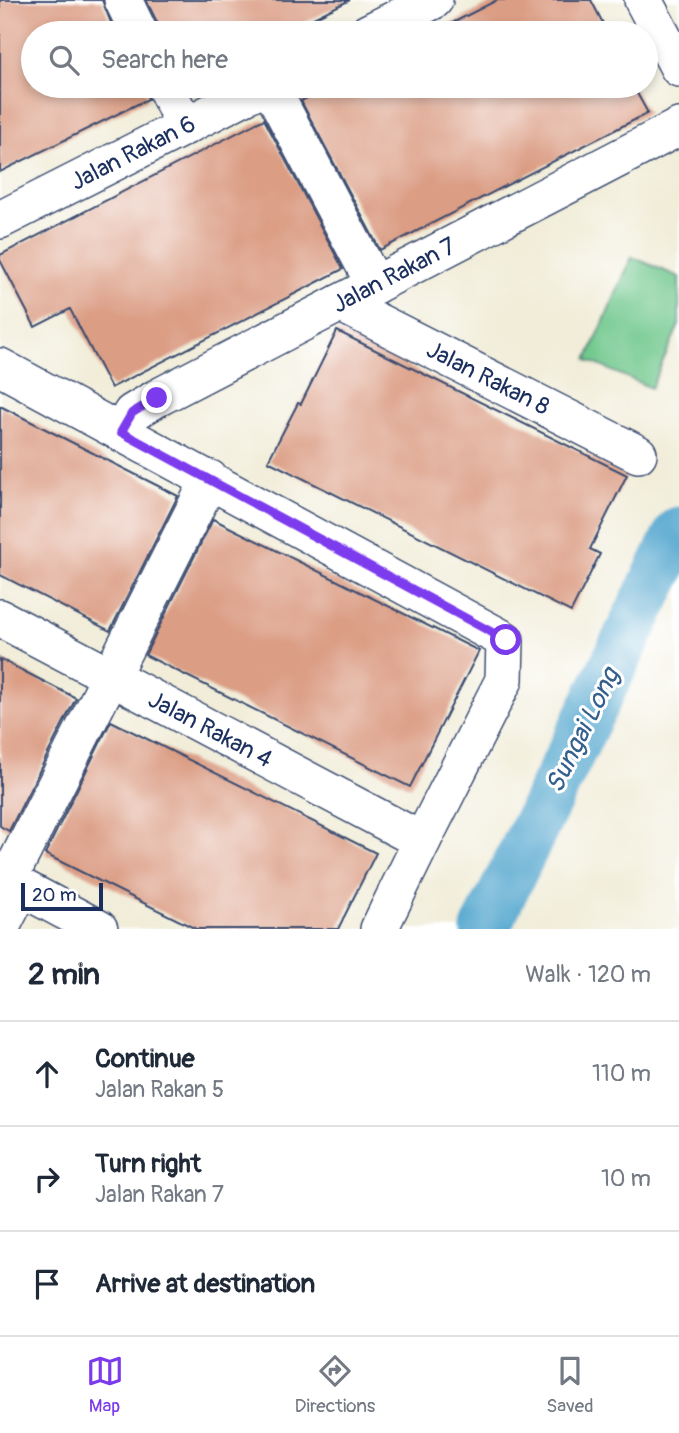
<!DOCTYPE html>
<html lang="en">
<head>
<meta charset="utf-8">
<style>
	:root { --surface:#fff; --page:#f2f2f3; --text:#1f2937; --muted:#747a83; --line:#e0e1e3; --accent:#7c3aed }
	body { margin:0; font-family:Pangolin,sans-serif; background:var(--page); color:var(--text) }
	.scale { position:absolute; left:21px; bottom:18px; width:82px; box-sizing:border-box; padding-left:7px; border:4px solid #1b2f5e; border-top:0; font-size:19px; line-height:24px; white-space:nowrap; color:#1b2f5e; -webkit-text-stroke:5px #fff; paint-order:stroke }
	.stop { position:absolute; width:21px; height:21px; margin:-16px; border:5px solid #7c3aed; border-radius:50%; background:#fff }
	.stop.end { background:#7c3aed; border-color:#fff; box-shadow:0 2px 7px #0008 }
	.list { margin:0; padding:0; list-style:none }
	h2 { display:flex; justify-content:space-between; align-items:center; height:91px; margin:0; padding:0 28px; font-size:30px }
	h2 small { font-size:23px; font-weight:400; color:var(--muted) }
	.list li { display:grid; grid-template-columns:46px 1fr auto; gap:21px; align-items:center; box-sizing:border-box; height:105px; padding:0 28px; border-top:2px solid var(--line) }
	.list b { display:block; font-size:26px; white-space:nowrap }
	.list p { margin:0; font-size:23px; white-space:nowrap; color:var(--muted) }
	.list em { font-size:23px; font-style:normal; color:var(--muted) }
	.icon { flex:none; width:38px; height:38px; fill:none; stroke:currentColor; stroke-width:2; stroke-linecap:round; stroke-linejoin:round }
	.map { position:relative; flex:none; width:679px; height:929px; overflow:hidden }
	.search { position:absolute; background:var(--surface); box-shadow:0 4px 10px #0003; left:21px; right:21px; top:21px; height:77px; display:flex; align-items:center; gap:18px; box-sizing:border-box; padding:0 24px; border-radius:38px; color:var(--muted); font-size:26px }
	.sheet { height:406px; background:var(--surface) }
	nav { display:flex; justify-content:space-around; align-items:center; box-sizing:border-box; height:98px; border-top:2px solid var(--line); background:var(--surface); font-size:19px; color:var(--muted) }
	nav a { display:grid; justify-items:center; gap:4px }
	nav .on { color:var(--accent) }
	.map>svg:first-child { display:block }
	.green { fill:#71c88d; stroke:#467c76; stroke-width:2 }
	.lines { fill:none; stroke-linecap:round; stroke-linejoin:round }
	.river { stroke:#54a7cf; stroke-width:49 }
	.building { fill:#db9d84 }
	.minor-casing { stroke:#3b4c70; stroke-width:40 }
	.minor { stroke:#fff; stroke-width:37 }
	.route { stroke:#7c3aed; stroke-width:9 }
	.labels { text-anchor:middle; stroke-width:6; stroke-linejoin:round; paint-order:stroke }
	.street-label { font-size:24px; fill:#1b2f5e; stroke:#fff }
	.water-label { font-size:26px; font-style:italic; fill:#325f8b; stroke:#fff }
</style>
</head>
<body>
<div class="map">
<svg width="679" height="929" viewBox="0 0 679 929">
	<rect width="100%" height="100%" fill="#fff"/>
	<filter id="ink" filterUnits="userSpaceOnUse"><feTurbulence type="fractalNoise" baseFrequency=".0143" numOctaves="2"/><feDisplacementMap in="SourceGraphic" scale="14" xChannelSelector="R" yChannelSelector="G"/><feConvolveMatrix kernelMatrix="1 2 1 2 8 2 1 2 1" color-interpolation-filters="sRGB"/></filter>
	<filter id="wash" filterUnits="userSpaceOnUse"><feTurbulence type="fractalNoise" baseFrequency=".00686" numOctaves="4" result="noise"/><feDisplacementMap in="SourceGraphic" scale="28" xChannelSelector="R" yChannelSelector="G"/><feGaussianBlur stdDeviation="1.57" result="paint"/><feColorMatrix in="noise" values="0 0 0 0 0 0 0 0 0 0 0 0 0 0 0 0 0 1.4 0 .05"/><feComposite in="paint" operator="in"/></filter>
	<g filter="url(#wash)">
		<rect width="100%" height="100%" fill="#f1edd9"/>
		<path class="green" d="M632,257L679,277V325L651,388L587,360Z"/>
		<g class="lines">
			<path class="river" d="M485,929L679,531"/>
		</g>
		<g id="blocks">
			<g class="building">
				<path d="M0,0H102L113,28L102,33H33V86H144L148,99L0,172Z"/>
				<path d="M146,0H350L283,33H160L158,24Z"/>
				<path d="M497,0H591L608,33H433Z"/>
				<path d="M330,86H633L648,113L380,250L301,101Z"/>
				<path d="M264,119L343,269L111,388L70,309L35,327L0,260V255Z"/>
				<path d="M337,331L627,475L590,549L600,554L571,612L268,461L298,403L301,404Z"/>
				<path d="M0,406L178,496L110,631L0,575Z"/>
				<path d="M213,519L479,651L410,787L145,655Z"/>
				<path d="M0,659L76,698L9,831L0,826Z"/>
				<path d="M111,721L376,853L338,929H196L45,854Z"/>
			</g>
		</g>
	</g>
	<g filter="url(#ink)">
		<use href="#blocks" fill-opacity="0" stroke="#3b4c70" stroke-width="2"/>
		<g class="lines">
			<defs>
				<g id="minor">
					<path d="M123,0L139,33"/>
					<path d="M643,0L679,68"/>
					<path d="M368,33L434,0"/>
					<path d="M165,86L185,126"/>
					<path d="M270,86L375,285"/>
					<path id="s1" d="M0,220L264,86"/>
					<path id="s2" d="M340,303L638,454"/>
					<path d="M0,367L505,640L504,680L422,841L379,929"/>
					<path id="s3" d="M121,432L132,413L157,398L679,127"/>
					<path id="s4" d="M0,618L422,841"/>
					<path d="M0,876L99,929"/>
					<path d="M8,880L210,479"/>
					<path d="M0,929L21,888"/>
				</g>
			</defs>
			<use href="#minor" class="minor-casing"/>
			<use href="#minor" class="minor"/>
		</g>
	</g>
	<g class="lines" filter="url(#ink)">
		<path class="route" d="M157,398L132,413L121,432L506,640"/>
	</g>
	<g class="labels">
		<g class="street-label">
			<text dy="8" stroke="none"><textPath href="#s1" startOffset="149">Jalan Rakan 6</textPath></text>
			<text dy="8" stroke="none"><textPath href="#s3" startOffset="318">Jalan Rakan 7</textPath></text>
			<text dy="8" stroke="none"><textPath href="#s2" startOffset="166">Jalan Rakan 8</textPath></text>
			<text dy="8" stroke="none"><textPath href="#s4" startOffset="238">Jalan Rakan 4</textPath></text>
		</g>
		<g class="water-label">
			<text transform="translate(582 730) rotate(-64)" y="9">Sungai Long</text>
		</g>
	</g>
</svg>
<div class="scale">20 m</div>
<div class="stop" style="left:506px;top:640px"></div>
<div class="stop end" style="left:157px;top:398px"></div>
<div class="search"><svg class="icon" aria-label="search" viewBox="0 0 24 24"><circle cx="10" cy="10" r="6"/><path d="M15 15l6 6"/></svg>Search here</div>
</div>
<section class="sheet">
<h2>2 min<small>Walk · 120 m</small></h2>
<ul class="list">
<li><svg class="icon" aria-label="ahead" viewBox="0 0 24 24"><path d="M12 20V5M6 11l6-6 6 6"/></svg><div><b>Continue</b><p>Jalan Rakan 5</p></div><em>110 m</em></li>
<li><svg class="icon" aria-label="right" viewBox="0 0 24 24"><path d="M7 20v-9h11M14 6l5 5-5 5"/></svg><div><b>Turn right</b><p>Jalan Rakan 7</p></div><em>10 m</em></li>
<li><svg class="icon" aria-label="arrive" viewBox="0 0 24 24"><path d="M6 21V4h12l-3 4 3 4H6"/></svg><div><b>Arrive at destination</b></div></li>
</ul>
</section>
<nav>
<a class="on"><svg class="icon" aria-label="map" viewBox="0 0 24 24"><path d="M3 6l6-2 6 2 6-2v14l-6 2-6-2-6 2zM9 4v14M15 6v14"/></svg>Map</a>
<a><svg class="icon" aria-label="directions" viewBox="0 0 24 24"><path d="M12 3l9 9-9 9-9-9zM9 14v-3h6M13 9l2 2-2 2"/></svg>Directions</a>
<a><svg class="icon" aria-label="saved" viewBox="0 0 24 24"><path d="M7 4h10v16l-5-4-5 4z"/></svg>Saved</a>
</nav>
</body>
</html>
